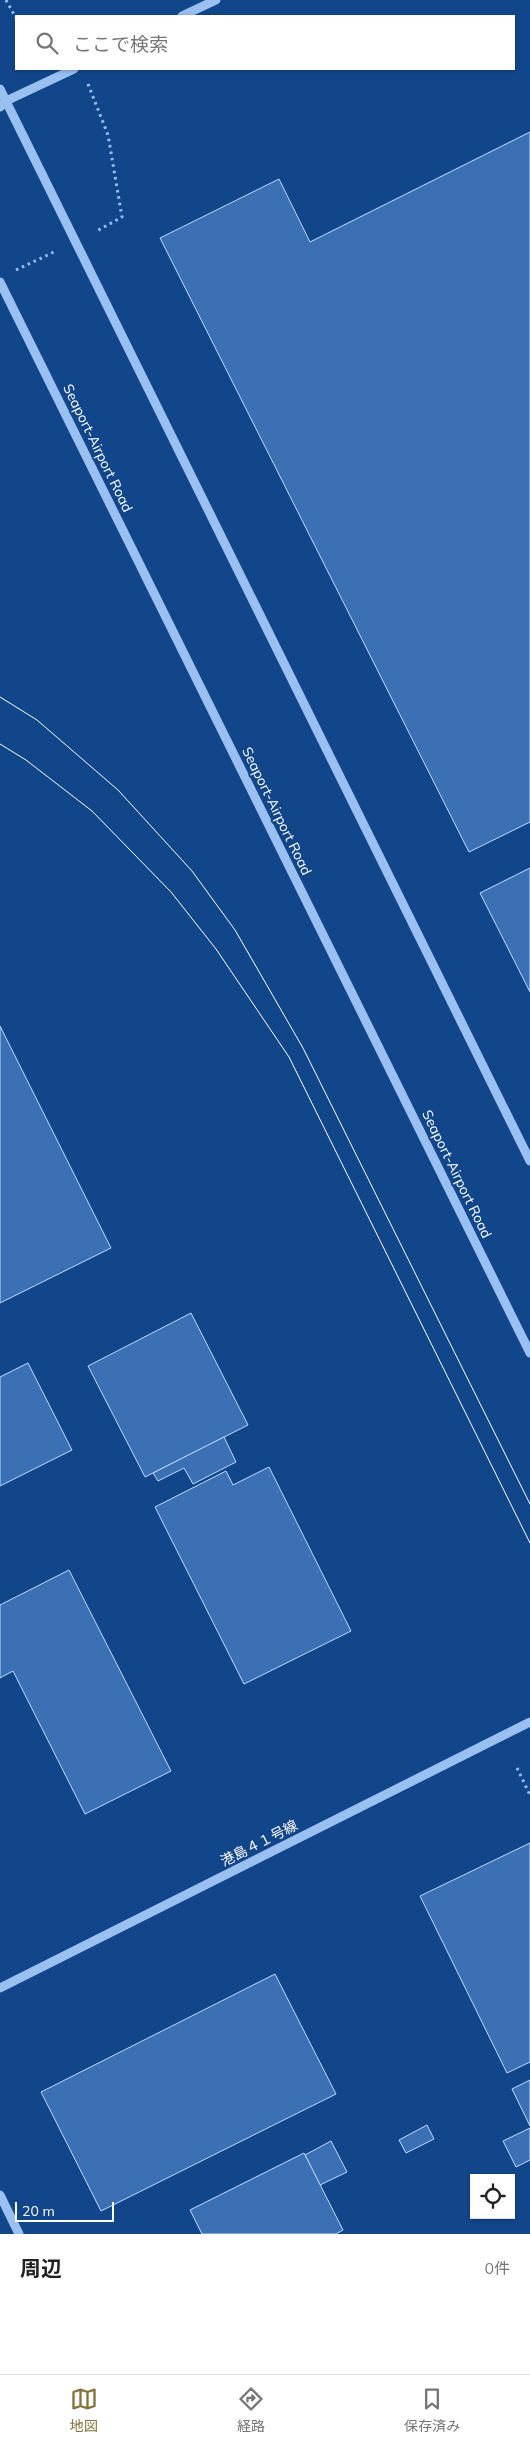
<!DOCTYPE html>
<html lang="ja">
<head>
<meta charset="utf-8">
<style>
	:root { --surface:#fff; --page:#f2f2f2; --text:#222; --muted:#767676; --line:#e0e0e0; --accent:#85713b }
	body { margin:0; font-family:Mulish,"Noto Sans JP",sans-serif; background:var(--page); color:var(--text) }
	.controls { position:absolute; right:15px; bottom:15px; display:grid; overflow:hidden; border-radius:0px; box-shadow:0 1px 4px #0004 }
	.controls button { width:45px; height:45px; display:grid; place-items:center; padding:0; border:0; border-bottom:1px solid var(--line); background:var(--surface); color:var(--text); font:25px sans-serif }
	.scale { position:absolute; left:15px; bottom:12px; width:99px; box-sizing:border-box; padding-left:5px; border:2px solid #fff; border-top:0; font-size:14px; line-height:18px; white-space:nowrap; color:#fff; -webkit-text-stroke:4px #12468b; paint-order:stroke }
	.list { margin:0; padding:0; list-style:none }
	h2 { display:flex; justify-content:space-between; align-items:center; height:65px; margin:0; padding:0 20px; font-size:21px }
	h2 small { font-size:16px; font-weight:400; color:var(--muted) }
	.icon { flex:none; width:28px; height:28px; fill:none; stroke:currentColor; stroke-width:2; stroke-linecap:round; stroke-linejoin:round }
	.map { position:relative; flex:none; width:530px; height:2234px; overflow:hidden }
	.search { position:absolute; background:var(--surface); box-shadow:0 1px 4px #0004; left:15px; right:15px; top:15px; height:55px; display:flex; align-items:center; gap:12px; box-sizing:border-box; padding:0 18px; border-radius:0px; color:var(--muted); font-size:19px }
	.sheet { height:140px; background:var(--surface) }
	nav { display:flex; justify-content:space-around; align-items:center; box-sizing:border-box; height:70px; border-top:1px solid var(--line); background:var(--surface); font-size:14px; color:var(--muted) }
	nav a { display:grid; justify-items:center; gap:2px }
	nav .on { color:var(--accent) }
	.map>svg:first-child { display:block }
	.building { fill:#3b70b4; stroke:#c0dbfc }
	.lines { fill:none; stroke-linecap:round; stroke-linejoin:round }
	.path { stroke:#99c0f1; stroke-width:3; stroke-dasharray:2.5 4; stroke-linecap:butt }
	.minor { stroke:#99c0f1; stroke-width:9 }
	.tram { stroke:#fff; stroke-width:1 }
	.labels { text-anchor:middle; stroke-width:4; stroke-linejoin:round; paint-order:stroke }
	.street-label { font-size:14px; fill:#fff; stroke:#12468b }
</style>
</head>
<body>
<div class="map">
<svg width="530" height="2234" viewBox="0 0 530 2234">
	<rect width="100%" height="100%" fill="#12468b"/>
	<g class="building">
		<path d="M530,132V822L469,852L160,238L279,179L310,242Z"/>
		<path d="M530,868V992L480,893Z"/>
		<path d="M0,1026L111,1248L0,1303Z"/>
		<path d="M191,1313L248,1425L145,1477L88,1366Z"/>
		<path d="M28,1363L72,1450L0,1486V1377Z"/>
		<path d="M224,1437L236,1462L193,1484L184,1468L158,1481L153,1473Z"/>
		<path d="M269,1467L351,1631L244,1684L155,1507L226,1471L233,1485Z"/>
		<path d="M69,1570L171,1771L85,1814L13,1671L0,1678V1605Z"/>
		<path d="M530,1843V2062L507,2073L420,1896Z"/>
		<path d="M275,1974L336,2094L101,2211L41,2092Z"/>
		<path d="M530,2080V2126L512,2089Z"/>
		<path d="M427,2125L434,2139L406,2153L399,2140Z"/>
		<path d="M530,2128V2160L516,2167L503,2141Z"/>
		<path d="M331,2141L347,2172L320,2185L305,2155Z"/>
		<path d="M304,2153L343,2230L336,2234H202L190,2210Z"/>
	</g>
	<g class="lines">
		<g class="path">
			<path d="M6,0L16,18"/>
			<path d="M88,84L108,135L122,217L95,232"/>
			<path d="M16,270L56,251"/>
			<path d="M517,1768L530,1795"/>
		</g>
		<g class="minor">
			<path d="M182,16L216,0"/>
			<path d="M0,89L530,1161"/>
			<path d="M0,107L6,101L74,69"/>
			<path d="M0,282L530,1353"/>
			<path d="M0,1988L530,1722"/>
			<path d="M0,2195L19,2234"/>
		</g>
		<g class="tram">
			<path d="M0,697L37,720L118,790L192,871L235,930L303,1048L530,1504"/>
			<path d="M0,744L26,760L92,811L171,892L216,949L289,1057L530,1543"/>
		</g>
	</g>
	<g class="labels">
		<g class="street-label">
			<text transform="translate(98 448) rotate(64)" y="5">Seaport-Airport Road</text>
			<text transform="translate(277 811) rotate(64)" y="5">Seaport-Airport Road</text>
			<text transform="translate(457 1174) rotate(64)" y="5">Seaport-Airport Road</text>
			<text transform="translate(259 1843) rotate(-27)" y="5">港島４１号線</text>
		</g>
	</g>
</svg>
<div class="controls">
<button><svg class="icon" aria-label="locate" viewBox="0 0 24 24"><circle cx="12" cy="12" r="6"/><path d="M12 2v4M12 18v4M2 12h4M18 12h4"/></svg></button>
</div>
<div class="scale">20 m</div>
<div class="search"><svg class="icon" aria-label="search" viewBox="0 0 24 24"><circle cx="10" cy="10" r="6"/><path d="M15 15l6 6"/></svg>ここで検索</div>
</div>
<section class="sheet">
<h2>周辺<small>0件</small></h2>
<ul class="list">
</ul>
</section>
<nav>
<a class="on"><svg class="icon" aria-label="map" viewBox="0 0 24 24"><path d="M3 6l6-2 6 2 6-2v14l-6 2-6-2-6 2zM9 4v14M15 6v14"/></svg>地図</a>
<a><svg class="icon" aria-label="directions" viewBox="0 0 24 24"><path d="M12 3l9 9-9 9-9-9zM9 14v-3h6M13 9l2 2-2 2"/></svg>経路</a>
<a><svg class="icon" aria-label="saved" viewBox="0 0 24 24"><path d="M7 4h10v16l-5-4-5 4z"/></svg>保存済み</a>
</nav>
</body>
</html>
